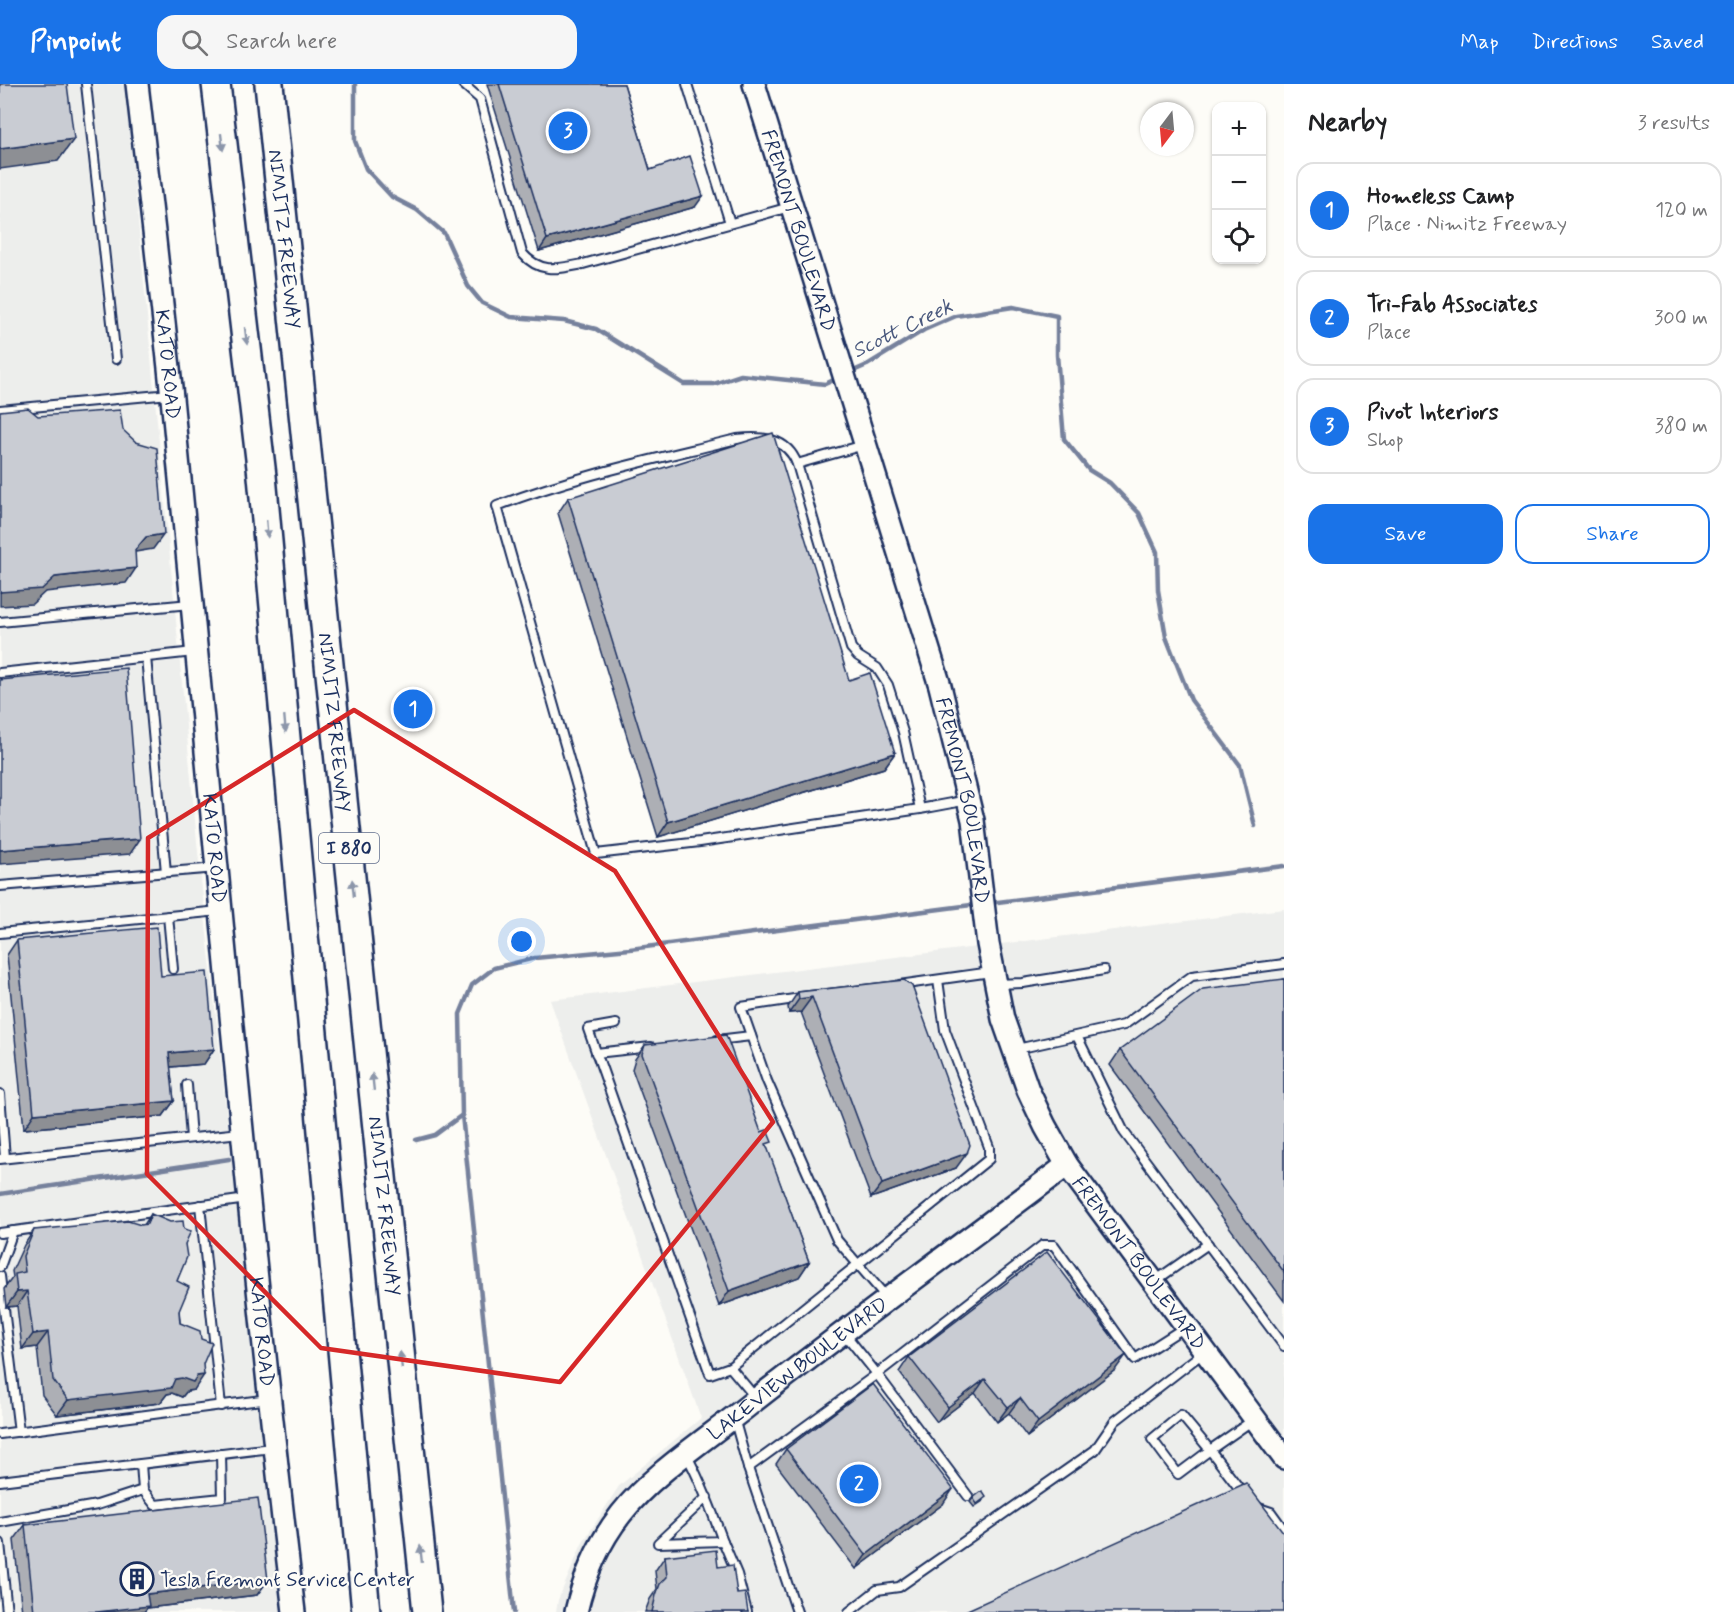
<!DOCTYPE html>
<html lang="en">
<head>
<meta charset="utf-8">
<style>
	:root { --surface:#fff; --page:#f6f6f6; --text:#202124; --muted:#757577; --line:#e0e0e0; --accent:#1a73e8 }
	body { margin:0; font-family:Mynerve,sans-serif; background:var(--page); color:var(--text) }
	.controls { position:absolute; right:18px; top:18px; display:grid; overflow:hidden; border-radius:12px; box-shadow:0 2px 4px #0004 }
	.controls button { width:54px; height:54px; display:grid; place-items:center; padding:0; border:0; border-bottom:2px solid var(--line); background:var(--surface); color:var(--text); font:30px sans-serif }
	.compass { position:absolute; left:1140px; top:18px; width:54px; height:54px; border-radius:50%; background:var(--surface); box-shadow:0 2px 4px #0004; rotate:196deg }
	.you { position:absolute; left:522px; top:858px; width:21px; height:21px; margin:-15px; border:4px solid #fff; border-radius:50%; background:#1a73e8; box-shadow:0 0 0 9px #1a73e833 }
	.badge { display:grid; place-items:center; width:39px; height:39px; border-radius:50%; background:var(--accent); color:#fff; font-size:20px; font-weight:700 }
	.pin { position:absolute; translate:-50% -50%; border:3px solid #fff; box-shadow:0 2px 6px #0006 }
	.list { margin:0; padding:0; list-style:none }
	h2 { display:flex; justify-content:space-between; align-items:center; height:78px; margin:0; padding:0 24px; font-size:26px }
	h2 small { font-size:20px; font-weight:400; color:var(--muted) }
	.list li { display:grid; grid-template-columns:39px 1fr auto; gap:18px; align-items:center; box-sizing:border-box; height:96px; margin:0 12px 12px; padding:0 12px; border:2px solid var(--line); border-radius:18px }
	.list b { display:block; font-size:22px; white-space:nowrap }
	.list p { margin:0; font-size:20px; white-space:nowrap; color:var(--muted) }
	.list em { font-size:20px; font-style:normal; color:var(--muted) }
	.actions { display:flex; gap:12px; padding:18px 24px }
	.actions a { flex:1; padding:14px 0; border:2px solid var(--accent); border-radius:18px; text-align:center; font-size:21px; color:var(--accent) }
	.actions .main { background:var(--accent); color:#fff }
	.icon { flex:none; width:33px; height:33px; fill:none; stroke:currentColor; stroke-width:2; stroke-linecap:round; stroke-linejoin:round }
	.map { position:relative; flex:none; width:1284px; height:1528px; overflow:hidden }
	header { display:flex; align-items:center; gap:36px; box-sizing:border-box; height:84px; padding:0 30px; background:var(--accent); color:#fff }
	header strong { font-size:28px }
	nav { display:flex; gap:33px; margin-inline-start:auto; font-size:21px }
	.search { width:420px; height:54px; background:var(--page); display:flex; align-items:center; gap:15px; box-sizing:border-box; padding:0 21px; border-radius:18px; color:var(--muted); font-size:22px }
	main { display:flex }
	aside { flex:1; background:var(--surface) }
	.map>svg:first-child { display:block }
	.built { fill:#edeeec }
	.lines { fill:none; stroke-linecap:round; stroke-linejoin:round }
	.stream { stroke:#76819c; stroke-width:4.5 }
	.lane-casing { stroke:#1b2f5e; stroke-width:12 }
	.secondary-casing { stroke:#1b2f5e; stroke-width:26 }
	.highway-casing { stroke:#1b2f5e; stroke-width:32 }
	.lane { stroke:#fdfcf7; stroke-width:8 }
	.secondary { stroke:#fdfcf7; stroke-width:21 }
	.highway { stroke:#fdfcf7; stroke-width:27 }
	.wall { fill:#adafb5; stroke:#1b2f5e; stroke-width:1.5 }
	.shaded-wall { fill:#8d8f94; stroke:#1b2f5e; stroke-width:1.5 }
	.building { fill:#c9ccd3; stroke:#1b2f5e; stroke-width:1.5 }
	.oneway { fill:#8c96aa }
	.marked { fill:none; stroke:#d62828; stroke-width:4.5; stroke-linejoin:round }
	.labels { text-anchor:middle; stroke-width:4.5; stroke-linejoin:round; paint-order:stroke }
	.shield { fill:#fdfcf7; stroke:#5f6c8c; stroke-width:1.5 }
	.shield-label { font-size:18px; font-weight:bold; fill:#1b2f5e }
	.street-label { font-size:20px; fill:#1b2f5e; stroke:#fdfcf7 }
	.poi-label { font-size:20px; fill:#1b2f5e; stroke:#fdfcf7; text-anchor:start }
	.water-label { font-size:21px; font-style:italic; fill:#49587d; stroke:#fdfcf7 }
</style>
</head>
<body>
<header>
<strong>Pinpoint</strong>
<div class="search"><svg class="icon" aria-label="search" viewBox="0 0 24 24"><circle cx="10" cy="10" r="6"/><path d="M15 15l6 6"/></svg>Search here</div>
<nav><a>Map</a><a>Directions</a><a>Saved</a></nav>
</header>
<main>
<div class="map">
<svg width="1284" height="1528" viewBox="0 0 1284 1528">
	<rect width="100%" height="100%" fill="#fdfcf7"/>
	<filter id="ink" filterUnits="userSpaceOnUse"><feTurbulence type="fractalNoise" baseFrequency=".0167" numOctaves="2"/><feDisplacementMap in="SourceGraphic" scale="12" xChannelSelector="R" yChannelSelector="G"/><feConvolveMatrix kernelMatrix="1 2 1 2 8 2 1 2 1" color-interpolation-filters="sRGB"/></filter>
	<g filter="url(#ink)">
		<g class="built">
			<path d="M0,0H125L198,768L281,1528H0Z"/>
			<path d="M1284,825V1528H556L558,1516L582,1460L619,1402L701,1334L550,916Z"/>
		</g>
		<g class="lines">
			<g class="stream">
				<path d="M355,0V57L366,85L392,113L417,126L444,149L468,202L482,219L511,233L564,237L596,245L684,300H714L741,291L825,300L838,294"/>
				<path d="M849,289L867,281L924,246L956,232L1013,223L1057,232V271L1064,355L1089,386L1110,399L1139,429L1157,468L1158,506L1166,553L1191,616L1240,681L1255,742"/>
				<path d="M990,819L1284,782"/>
				<path d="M416,1056L435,1051L462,1031"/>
				<path d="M0,1110L229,1075"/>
				<path d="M514,1528L462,1031L460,930L472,901L494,884L535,874L630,865L979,820"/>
			</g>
			<defs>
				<g id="lane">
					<path d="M86,0L116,275"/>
					<path d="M463,0L480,15L522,169C540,190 558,185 583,180L790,123"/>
					<path d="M687,0L730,139"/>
					<path d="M0,326L170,310"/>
					<path d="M864,361L797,380L851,564L858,572L877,584L888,601L903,648L920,725L968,716"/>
					<path d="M797,380C787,353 761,352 737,355C656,375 574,392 497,422L596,770L700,758L920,725"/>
					<path d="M0,538L190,520"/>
					<path d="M146,573L166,788"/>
					<path d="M0,589L194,568"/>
					<path d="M0,802L217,784"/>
					<path d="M168,832L173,885"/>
					<path d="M0,849L219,827"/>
					<path d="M996,900L1023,899L1104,886"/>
					<path d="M899,901L991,888"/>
					<path d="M801,914L741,923L767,997L837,1156L887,1214"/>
					<path d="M616,940L588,945L710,1290L730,1283"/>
					<path d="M1077,952L1124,1048L1284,1262"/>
					<path d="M717,956L751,952"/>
					<path d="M1017,965L1124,941L1192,892L1284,880"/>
					<path d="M596,969L651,963"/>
					<path d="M187,1001L191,1054"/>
					<path d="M0,1010L5,1074"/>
					<path d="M0,1075L240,1049"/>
					<path d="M200,1121L221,1322"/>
					<path d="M0,1149L247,1115"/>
					<path d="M0,1183L13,1147"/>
					<path d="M0,1192L19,1348"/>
					<path d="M1155,1197L1208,1160"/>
					<path d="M755,1313L730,1283L989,1075V1063L945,946L938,896"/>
					<path d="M1181,1331L1210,1366L1178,1390L1152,1355Z"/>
					<path d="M734,1334L748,1384"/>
					<path d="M0,1350L269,1315"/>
					<path d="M687,1372C702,1399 712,1428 723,1457L658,1459L707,1413"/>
					<path d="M141,1380L143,1406L155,1421L222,1414L221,1370"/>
					<path d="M0,1397L272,1364"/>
					<path d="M1242,1408L1210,1366L1253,1336"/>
					<path d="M968,1412L877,1290L1043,1161H1054L1135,1275L1185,1243"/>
					<path d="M1259,1424L1271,1428L1284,1446"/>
					<path d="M0,1438L97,1421L143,1406"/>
					<path d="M723,1457L737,1490L747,1528"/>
					<path d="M0,1459L7,1528"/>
					<path d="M797,1528L748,1384L877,1290L845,1250"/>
					<path d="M849,1528L877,1506L899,1503L1095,1366L1115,1337L1204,1268"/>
				</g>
				<g id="secondary">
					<path id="s1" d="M137,0C148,95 159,189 169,284C211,699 244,1114 294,1528"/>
					<path id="s2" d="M754,0L940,602L973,736L988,860L1003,935L1028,1006L1045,1042L1067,1081L1284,1374"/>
					<path id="s3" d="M576,1528C584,1493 599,1458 621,1430C654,1388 707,1355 749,1321C853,1239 961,1161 1067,1081"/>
				</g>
				<g id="highway">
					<path d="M216,0L262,392L366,1528"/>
					<path id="s4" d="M269,0L427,1528"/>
				</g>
			</defs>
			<use href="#lane" class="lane-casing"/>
			<use href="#secondary" class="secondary-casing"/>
			<use href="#highway" class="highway-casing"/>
			<use href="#lane" class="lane"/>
			<use href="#secondary" class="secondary"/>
			<use href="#highway" class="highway"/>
		</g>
		<g class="wall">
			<path d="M487,0H624L650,86L695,123L539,167Z"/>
			<path d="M568,414L849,596L895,669L884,684L658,753L558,429Z"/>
			<path d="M17,856L161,892L214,965L204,980L170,983L174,1017L163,1032L24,1045L7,871Z"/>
			<path d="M1284,895V1217L1110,981L1120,966Z"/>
			<path d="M904,896L956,1084L871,1114L801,928L789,929L788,923L798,908Z"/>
			<path d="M645,961L761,1048L809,1178L799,1193L719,1222L632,985L635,975Z"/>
			<path d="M151,1130L185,1160L177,1197L180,1239L203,1280L194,1306L187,1307L182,1313L172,1309L167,1310L160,1319L57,1331L42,1311L37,1263L22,1265L17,1222L6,1223L4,1205L13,1193L12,1187L24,1161L34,1146L144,1141Z"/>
			<path d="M909,1273L1115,1286L1027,1353L1009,1329L997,1338L975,1309L937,1338L899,1288Z"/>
			<path d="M786,1365L943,1420L856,1485L776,1380Z"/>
			<path d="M973,1414L983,1417L974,1423L970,1418Z"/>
			<path d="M25,1441L268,1496L257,1511L147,1524L144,1528H22L14,1456Z"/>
			<path d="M665,1472L718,1483L748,1528H645L650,1515L657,1505L655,1487Z"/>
		</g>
		<g class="shaded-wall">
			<path d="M74,55L58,77L0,85V65Z"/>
			<path d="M703,112L695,123L539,167L547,155Z"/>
			<path d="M164,450L153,465L135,468V466L146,453Z"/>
			<path d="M136,484L126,499L45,508L32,520L0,522V508L55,493Z"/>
			<path d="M895,669L884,684L658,753L668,738Z"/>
			<path d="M140,755L130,770L0,780V766Z"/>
			<path d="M812,913L801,928L789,929L799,915Z"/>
			<path d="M214,965L204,980L159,984L169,969Z"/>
			<path d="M174,1017L163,1032L24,1045L34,1030Z"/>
			<path d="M967,1069L956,1084L871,1114L882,1100Z"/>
			<path d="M809,1178L799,1193L719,1222L729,1207Z"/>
			<path d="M27,1207L17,1222L6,1223L17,1208Z"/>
			<path d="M48,1248L37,1263L22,1265L33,1250Z"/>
			<path d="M1126,1271L1115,1286L1027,1353L1038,1338Z"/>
			<path d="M204,1291L194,1306L187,1307L182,1313L172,1309L167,1310L160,1319L57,1331L68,1316L175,1295Z"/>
			<path d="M985,1295L975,1309L937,1338L948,1323Z"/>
			<path d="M1020,1314L1009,1329L997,1338L1008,1323Z"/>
			<path d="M953,1405L943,1420L856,1485L866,1471Z"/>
			<path d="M268,1496L257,1511L147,1524L144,1528H97L147,1510Z"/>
		</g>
		<g class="building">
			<path d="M0,0H67L74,55L0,65Z"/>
			<path d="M499,0H624L650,86L690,72L703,112L547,155Z"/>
			<path d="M28,324L38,332L120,326L123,346L136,358L157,364L164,450L146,453L135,466L136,484L55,493L42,505L0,508V327Z"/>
			<path d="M773,349L849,596L870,589L895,669L668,738L568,414Z"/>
			<path d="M126,584L140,755L0,766V596Z"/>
			<path d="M157,843L161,892L207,888L214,965L169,969L174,1017L34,1030L17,856Z"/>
			<path d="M1284,895V1188L1120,966L1203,905Z"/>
			<path d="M904,896L912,902L970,1061L967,1069L882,1100L812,913L799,915L798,908Z"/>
			<path d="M726,951L761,1048L767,1046L772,1058L766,1060L809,1178L729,1207L642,970L645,961Z"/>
			<path d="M151,1130L170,1138L183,1137L184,1145L191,1147L185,1160L187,1173L177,1197L189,1203L179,1227L180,1239L200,1247L201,1255L212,1259L203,1280L204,1291L197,1292L193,1298L182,1294L175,1295L171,1304L68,1316L53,1296L48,1248L33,1250L27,1207L17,1208L15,1190L25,1188L23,1172L34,1146L128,1137L141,1141L147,1140Z"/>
			<path d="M1047,1168L1126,1271L1038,1338L1020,1314L1008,1323L985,1295L948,1323L909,1273Z"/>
			<path d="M873,1300L953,1405L866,1471L786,1365Z"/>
			<path d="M1246,1399L1284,1449V1528H963Z"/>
			<path d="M982,1407L986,1413L977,1420L973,1414Z"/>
			<path d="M258,1414L268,1496L147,1510L149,1522L97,1528H34L25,1441Z"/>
			<path d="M716,1466L718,1483L733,1481L737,1510L745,1509L748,1528H652L656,1511L660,1500L667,1493L665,1472Z"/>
		</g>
		<defs><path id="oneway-solid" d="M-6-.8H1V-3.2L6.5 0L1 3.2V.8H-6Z" transform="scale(1.5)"/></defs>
		<g class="oneway">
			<use href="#oneway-solid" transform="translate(222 58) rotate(83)"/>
			<use href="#oneway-solid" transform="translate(246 252) rotate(83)"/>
			<use href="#oneway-solid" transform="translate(267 445) rotate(85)"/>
			<use href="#oneway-solid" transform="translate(285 640) rotate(85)"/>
			<use href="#oneway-solid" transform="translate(353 804) rotate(-96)"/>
			<use href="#oneway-solid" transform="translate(373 998) rotate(-96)"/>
			<use href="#oneway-solid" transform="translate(401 1276) rotate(-96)"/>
			<use href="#oneway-solid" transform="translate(421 1470) rotate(-96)"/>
		</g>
	</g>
	<path class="marked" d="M354,626L615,787L773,1038L560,1298L321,1264L147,1090L148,754Z"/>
	<defs>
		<symbol id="building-ring" viewBox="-11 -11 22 22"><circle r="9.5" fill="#fdfcf7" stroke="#1b2f5e" stroke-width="1.5"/><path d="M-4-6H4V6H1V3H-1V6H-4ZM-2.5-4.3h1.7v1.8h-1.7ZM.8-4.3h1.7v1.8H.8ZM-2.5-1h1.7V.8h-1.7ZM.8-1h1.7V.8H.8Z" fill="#1b2f5e"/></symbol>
	</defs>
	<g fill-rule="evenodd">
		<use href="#building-ring" x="118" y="1476" width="38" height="38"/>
	</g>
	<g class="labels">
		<rect class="shield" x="319" y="749" width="60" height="30" rx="4.5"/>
		<g class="shield-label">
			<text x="349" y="770">I 880</text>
		</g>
		<g class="street-label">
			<text dy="7" stroke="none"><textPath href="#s2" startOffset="153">FREMONT BOULEVARD</textPath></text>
			<text dy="7" stroke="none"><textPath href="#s4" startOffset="156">NIMITZ FREEWAY</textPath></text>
			<text dy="7" stroke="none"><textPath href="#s1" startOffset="282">KATO ROAD</textPath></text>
			<text dy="7" stroke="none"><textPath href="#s4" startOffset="642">NIMITZ FREEWAY</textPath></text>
			<text dy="7" stroke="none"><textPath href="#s2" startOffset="747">FREMONT BOULEVARD</textPath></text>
			<text dy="7" stroke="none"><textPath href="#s1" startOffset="768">KATO ROAD</textPath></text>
			<text dy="7" stroke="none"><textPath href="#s4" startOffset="1128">NIMITZ FREEWAY</textPath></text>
			<text dy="7" stroke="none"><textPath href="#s2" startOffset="1251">FREMONT BOULEVARD</textPath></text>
			<text dy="7" stroke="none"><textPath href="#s1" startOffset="1254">KATO ROAD</textPath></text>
			<text dy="7" stroke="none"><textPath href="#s3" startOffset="338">LAKEVIEW BOULEVARD</textPath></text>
		</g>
		<g class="poi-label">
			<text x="160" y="1502">Tesla Fremont Service Center</text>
		</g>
		<g class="water-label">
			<text transform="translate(902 244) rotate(-26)" y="7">Scott Creek</text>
		</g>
	</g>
</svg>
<div class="controls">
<button>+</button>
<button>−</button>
<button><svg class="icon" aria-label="locate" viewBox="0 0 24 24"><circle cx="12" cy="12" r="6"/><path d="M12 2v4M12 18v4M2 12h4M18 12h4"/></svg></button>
</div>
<svg class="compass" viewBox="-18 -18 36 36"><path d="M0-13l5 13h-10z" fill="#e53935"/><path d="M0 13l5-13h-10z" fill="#757577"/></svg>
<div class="you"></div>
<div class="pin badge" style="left:413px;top:625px">1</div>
<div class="pin badge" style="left:859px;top:1400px">2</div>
<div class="pin badge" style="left:568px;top:47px">3</div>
</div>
<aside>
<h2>Nearby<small>3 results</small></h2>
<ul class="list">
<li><span class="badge">1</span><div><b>Homeless Camp</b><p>Place · Nimitz Freeway</p></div><em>120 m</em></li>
<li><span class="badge">2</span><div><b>Tri-Fab Associates</b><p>Place</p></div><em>300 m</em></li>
<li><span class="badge">3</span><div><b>Pivot Interiors</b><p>Shop</p></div><em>380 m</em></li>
</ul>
<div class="actions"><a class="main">Save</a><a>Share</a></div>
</aside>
</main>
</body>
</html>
